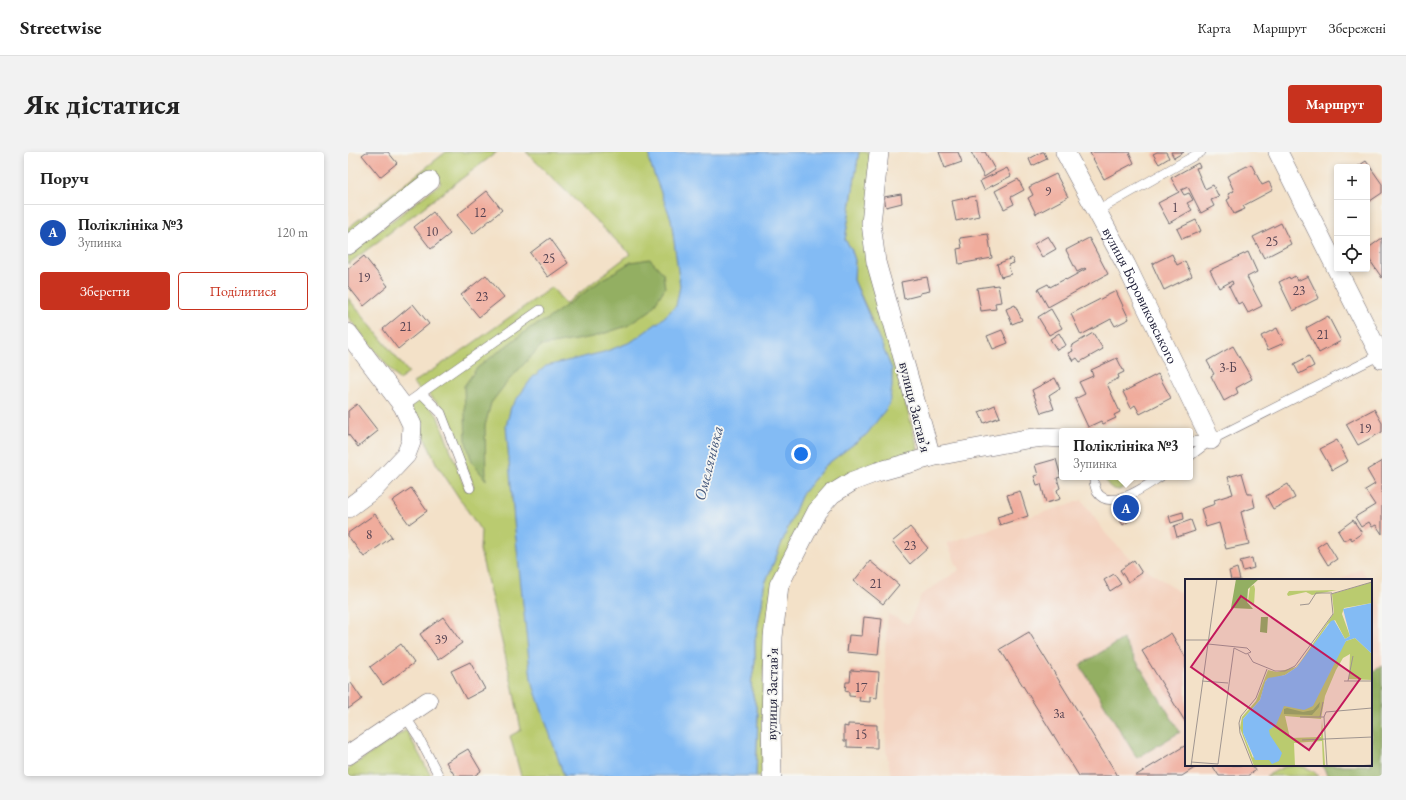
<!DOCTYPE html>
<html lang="uk">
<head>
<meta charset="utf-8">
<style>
	:root { --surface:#fff; --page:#f2f2f2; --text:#222; --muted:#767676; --line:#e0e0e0; --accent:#c8321e }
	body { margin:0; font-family:"EB Garamond",serif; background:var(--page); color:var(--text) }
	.controls { position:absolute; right:12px; top:12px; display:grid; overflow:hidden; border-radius:4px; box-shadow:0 2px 6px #0003 }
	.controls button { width:36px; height:36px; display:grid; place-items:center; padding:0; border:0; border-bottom:1px solid var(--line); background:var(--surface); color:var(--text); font:20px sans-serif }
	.you { position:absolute; left:453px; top:302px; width:14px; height:14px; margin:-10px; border:3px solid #fff; border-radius:50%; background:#1a73e8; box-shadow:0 0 0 6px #1a73e833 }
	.badge { display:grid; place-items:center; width:26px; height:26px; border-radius:50%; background:var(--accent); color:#fff; font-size:13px; font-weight:700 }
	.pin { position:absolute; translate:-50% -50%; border:2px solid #fff; box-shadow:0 1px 4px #0006 }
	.popup { position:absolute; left:711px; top:276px; width:134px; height:52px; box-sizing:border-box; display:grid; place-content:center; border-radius:4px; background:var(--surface); filter:drop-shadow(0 1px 3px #0005); font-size:13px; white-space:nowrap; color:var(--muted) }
	.popup b { font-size:15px; color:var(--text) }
	.popup::after { content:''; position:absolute; left:50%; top:100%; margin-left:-8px; border:8px solid transparent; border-top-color:var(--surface) }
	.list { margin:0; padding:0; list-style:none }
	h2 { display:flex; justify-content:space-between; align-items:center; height:52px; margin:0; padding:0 16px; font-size:17px }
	h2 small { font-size:13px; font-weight:400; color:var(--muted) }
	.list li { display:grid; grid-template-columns:26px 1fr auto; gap:12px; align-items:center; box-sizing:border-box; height:56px; padding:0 16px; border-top:1px solid var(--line) }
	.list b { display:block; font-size:15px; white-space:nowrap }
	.list p { margin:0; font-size:13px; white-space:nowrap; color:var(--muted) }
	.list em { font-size:13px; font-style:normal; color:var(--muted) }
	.actions { display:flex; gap:8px; padding:12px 16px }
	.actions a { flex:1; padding:9px 0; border:1px solid var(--accent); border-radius:4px; text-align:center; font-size:14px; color:var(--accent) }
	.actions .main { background:var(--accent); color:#fff }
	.icon { flex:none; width:22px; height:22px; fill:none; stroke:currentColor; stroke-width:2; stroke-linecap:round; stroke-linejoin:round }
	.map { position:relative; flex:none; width:1034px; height:624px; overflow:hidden; border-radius:4px }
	header { display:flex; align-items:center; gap:24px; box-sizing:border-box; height:56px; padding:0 20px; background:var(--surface); border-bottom:1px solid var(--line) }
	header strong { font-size:19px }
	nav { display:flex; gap:22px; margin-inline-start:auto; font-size:14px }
	.intro { display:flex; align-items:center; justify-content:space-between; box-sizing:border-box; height:96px; padding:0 24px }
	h1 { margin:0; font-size:28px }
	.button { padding:10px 18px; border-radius:4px; background:var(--accent); color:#fff; font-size:14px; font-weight:700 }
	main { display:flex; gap:24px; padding:0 24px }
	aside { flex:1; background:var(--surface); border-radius:4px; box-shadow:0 2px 6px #0003 }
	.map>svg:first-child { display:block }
	.built { fill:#f4d3c0 }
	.green { fill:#bacb6f; stroke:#6e7655 }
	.forest { fill:#93af62; stroke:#5a684e }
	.water { fill:#83bbf4; stroke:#526e98 }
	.building { fill:#f0ac9c }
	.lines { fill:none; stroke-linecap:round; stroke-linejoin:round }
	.lane-casing { stroke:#6b656c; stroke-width:10 }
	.street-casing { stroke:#6b656c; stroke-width:20 }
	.lane { stroke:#fff; stroke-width:9 }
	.street { stroke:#fff; stroke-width:19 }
	.labels { text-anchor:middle; stroke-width:3.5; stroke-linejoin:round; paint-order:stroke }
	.number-label { font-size:13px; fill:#564453 }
	.street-label { font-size:15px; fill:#22223b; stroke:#f6f6f2 }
	.water-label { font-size:16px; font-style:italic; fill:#44587c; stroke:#f6f6f2 }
	.inset-road { fill:none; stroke:#9f9590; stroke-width:1 }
	.view { fill:#c2185b; fill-opacity:0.15; stroke:#c2185b; stroke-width:2 }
	.inset-edge { fill:none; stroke:#22223b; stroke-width:2 }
</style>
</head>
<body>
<header>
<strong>Streetwise</strong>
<nav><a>Карта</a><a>Маршрут</a><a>Збережені</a></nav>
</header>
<div class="intro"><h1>Як дістатися</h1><a class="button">Маршрут</a></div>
<main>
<aside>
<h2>Поруч<small></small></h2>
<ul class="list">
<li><span class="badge" style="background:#1a4fb4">A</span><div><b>Поліклініка №3</b><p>Зупинка</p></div><em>120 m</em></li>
</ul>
<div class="actions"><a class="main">Зберегти</a><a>Поділитися</a></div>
</aside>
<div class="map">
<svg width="1034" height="624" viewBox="0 0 1034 624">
	<rect width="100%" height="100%" fill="#f6f6f2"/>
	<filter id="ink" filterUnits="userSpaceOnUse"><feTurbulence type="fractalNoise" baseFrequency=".025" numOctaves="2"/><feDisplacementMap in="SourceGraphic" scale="8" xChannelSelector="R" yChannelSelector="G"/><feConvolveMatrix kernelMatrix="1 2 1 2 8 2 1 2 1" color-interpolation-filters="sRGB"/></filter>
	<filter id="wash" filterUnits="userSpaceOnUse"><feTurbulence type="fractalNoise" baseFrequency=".012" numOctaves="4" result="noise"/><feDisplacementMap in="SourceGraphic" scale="16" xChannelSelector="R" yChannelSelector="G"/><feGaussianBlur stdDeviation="0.9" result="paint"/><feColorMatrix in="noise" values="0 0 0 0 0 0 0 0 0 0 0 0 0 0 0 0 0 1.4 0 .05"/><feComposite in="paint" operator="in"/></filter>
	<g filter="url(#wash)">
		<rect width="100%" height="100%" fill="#f3e1c8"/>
		<g class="built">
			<path d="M734,348L758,382L777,402L838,445V613H1023V434L1034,456V624H543L538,598L537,496L540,462L561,472L573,443L611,418L599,391Z"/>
			<path d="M1013,416L1020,428H992Z"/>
		</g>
		<g class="green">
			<path d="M98,0H149L0,112V103L93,31L84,20L0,85V76Z"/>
			<path d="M178,0H317L345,130L225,624H173L162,584L173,578L165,536L132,398L133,379L88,311L62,253L72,246L89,263L118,338L126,335L97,258L79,241L71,238L65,231L121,194L204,135L217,152L282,102Z"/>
			<path d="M511,0H525V132L570,297L569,301L474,345L416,484L414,624H408L410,562L404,540L403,531L407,511V488L414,452L416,434L454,342L478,313L519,282L524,168L506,128L507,108L503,96L497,88Z"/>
			<path d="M0,146L61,221L51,228L0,165Z"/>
			<path d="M758,325H786L783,331L771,338C763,337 758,333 758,325Z"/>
			<path d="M58,578L83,624H0V617Z"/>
			<path d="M948,613C956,615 965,617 970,624H918L936,615Z"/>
		</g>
		<g class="forest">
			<path d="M302,107L315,121L317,136L303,158L279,174L245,185L193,194L160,229L143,251L137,274L138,328L124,310L118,290L116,234L129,216L182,176L198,168L255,127L283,110Z"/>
			<path d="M775,487L832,580L789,606L732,513Z"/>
			<path d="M1034,514V624H981L973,613H1023V521Z"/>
		</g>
		<path class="water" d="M302,0H511L497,88L503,96L507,108L506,128L544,217V235L541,253L519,282L478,313L454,342L416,434L414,452L407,488V511L403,531L404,540L410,562L408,624H216L183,527L166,369L158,274L163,255L184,226L198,214L256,200L283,190L312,169L328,154L332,134L323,67L301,9Z"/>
		<g id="blocks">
			<g class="building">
				<path d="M18,0H40L49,11L32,25L14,3Z"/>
				<path d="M591,0H610L614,10L597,16Z"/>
				<path d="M623,0H637L647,18L636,25Z"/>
				<path d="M694,0H696L699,7L684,14L681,7Z"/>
				<path d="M745,0H781L786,11L756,27L742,1Z"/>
				<path d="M809,0H818L821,6L811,12L805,2Z"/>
				<path d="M823,0H836L826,6Z"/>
				<path d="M1018,9L1034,32V41L1019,51V15H1009Z"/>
				<path d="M850,11L852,15L848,16L857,37L865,33L871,45L863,48L866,54L853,61L840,35L833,38L836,43L841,41L845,48L839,51L844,58L821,71L810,51L831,40L823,26Z"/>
				<path d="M903,12L914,33L921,30L925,38L895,54L897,57L886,62L879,48L882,46L880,42L886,39L879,24Z"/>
				<path d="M659,16L663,24L636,38L632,29Z"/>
				<path d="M708,22L720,45L688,62L680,46L685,43L681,35Z"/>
				<path d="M670,27L676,38L663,45L666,52L656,57L647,39Z"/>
				<path d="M139,39L154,58L125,82L109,63Z"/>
				<path d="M553,42L554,51L538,55L536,45Z"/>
				<path d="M627,44L631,64L608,69L604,49Z"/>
				<path d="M85,60L102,82L83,97L66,75Z"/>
				<path d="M848,68L853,79L834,87L829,77Z"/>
				<path d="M933,71L943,92L916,106L905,85Z"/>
				<path d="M640,82L644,106L611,112L609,97L614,96L612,86Z"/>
				<path d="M700,84L708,97L694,105L686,92Z"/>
				<path d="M202,86L220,111L200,125L182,101Z"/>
				<path d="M741,86L760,122L700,155L690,137L700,132L702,135L717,127L718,128L738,117L737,116L729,120L718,98Z"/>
				<path d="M1034,86V126L1019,104V97Z"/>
				<path d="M900,100L909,120L899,125L914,154L900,161L894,150L890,152L881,134L885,132L884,129L871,136L862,118Z"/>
				<path d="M824,102L829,113L837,109L844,124L816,138L804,112Z"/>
				<path d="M16,104L40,134L16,154L0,134V117Z"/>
				<path d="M664,106L666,111L660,113L663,122L653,125L649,112Z"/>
				<path d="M138,123L156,145L131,165L113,143Z"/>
				<path d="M947,124L949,129L960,124L971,146L945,159L931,130L941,125L942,127Z"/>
				<path d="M579,125L582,139L572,141V143L556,147L553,130Z"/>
				<path d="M650,133L653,150L647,151L648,157L633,159L629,136Z"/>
				<path d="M768,139L781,167L767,174L763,167L733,183L723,162Z"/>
				<path d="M65,152L81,172L50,197L35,177Z"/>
				<path d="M667,153L674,168L664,172L658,157Z"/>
				<path d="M703,157L714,176L701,183L690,165Z"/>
				<path d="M980,164L993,189L971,201L958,176Z"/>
				<path d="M929,176L936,191L920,198L913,184Z"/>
				<path d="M654,178L660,191L645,197L639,184Z"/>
				<path d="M711,181L718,193L709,198L702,187Z"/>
				<path d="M745,181L755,197L732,210L729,206L725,209L720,201L725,199L723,194Z"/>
				<path d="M885,194L904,227L888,236L890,241L876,249L863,224L866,222L859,209Z"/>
				<path d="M961,204L966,214L951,222L946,212Z"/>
				<path d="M769,206L776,220L770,223L771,226L759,232L772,260L766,263L768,266L755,272L753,269L740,275L727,247L737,242L731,230L745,224L743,218Z"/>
				<path d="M810,222L823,246L792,262L787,253L783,256L775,240Z"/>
				<path d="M707,226L712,236L701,243L706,257L693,261L684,238Z"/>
				<path d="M9,252L30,279L10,295L0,282V259Z"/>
				<path d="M647,253L652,265L636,271L631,260Z"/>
				<path d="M1026,257L1034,271V280L1010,293L998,272Z"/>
				<path d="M989,288L1000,309L984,318L972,297Z"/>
				<path d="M708,307L713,325L709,326L712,336L709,338L712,347L698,351L693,332L689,333L686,324L690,323L687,313Z"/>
				<path d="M1034,309V382L1028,373L1024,375L1021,370L1013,375L1007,365L1027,353L1017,338L1027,332L1019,318Z"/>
				<path d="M894,321L900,342H904L907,355L893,360L901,392L878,397L871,371L858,375L853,357L867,352L866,348L885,342L880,325Z"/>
				<path d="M940,332L947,346L925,357L918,344Z"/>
				<path d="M63,336L79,359L61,372L44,349Z"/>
				<path d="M672,339L680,364L652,373L649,365L665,360L659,343Z"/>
				<path d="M789,355L793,361L775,373L771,367Z"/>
				<path d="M835,360L836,367L823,371L821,364Z"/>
				<path d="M27,362L44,385L16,405L0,384V381Z"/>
				<path d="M843,368L847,379L829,385L826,374Z"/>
				<path d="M1005,368L1014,381L1004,388L1002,385L996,389L990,379Z"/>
				<path d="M562,375L580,396L562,412L544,390Z"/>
				<path d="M978,389L989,407L980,413L969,395Z"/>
				<path d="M904,406L906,416L895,419L892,409Z"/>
				<path d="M786,408L794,421L780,430L772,418Z"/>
				<path d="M522,409L551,433L535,452L506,429Z"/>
				<path d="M889,416L892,428H883L881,419Z"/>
				<path d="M766,422L773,432L762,439L756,428Z"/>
				<path d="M95,465L114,491L90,508L72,482Z"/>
				<path d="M516,465L534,467L530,503L499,500L501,483L514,484Z"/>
				<path d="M681,480L770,624H731L652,497Z"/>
				<path d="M823,481L838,506V571L794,499Z"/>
				<path d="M53,492L66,511L35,533L22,515Z"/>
				<path d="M122,510L137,537L118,547L103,519Z"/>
				<path d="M503,518L531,520L529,546L522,545V550L511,549L512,545L501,544V540L497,539L498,530H502Z"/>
				<path d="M3,531L14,547L0,557V533Z"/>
				<path d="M500,572L529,573V596L499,595V589H496V574L500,575Z"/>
				<path d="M838,593V613H851L834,624H787Z"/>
				<path d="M120,597L133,619L126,624H107L98,610Z"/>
				<path d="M864,613H904L907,619L899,624H871Z"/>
			</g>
		</g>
	</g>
	<g filter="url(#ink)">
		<use href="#blocks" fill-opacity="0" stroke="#6b656c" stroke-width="1"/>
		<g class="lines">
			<defs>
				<g id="lane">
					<path d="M749,59L853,0"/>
					<path d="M73,241L93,261L122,336"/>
					<path d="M55,254L192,158"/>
					<path d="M842,290L863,288"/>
					<path d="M842,304L863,288L1032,203"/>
					<path d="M746,325C745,330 747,335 749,340C762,361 799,333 812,325"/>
					<path d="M57,564L70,584L91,624"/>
				</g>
				<g id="street">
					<path d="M531,0L523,71L528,110L583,305"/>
					<path id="s1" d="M717,0L778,113L863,288"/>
					<path d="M930,0L1034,207"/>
					<path d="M0,93L82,29"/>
					<path d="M0,181L55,254L64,273L63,290L58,303L27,336L0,356"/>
					<path d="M0,603L80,549"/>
					<path d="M424,624L423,569L425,485L431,433L469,359L484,342L505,329L529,320L583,305L678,287L697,285L714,286"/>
				</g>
			</defs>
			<use href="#lane" class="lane-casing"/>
			<use href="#street" class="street-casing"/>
			<use href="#lane" class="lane"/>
			<use href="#street" class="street"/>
		</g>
	</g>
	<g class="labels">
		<g class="number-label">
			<text x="700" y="44">9</text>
			<text x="827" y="60">1</text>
			<text x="132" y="65">12</text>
			<text x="84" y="84">10</text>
			<text x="924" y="94">25</text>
			<text x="201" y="111">25</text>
			<text x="16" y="130">19</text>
			<text x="951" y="143">23</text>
			<text x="134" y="149">23</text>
			<text x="58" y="179">21</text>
			<text x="975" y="187">21</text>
			<text x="880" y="220">3-Б</text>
			<text x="1017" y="281">19</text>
			<text x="21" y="387">8</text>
			<text x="562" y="398">23</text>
			<text x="528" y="436">21</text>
			<text x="93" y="492">39</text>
			<text x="513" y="540">17</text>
			<text x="711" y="566">3а</text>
			<text x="513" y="587">15</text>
		</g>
		<g class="street-label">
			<text dy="5" stroke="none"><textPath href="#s1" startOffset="162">вулиця Боровиковського</textPath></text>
			<text transform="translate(567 255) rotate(76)" y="5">вулиця Заставʼя</text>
			<text transform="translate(424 542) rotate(-89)" y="5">вулиця Заставʼя</text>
		</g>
		<g class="water-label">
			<text transform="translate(360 311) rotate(-76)" y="6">Омелянівка</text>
		</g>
	</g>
	<g transform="translate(837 427)">
		<rect width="187" height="187" fill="#f3e1c8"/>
		<path d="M187,3V24L159,29L157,35L165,57L160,60L150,41L143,45L121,78L112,88L100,96L81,101L75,121L58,140V154L68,179L95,129L150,77L161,62L170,59L187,75V101L164,100L165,75L158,79L151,91L140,117L136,140L100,137L105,159L136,158L137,141L140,186L112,187L138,186L137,162L109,164L110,187H69L55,149L57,138L71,122L83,91L92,93L111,88L116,82L149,34L147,15ZM69,6L70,10L69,26L63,22L65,8ZM152,11L127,16L121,13L103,17L102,15L104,12Z" fill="#bacb6f"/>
		<path d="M51,0H74L63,10L62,23L68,30L46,29ZM76,38H83L82,54L75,53ZM135,123L134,128L127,136L99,135V130L102,129L118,133L128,131Z" fill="#93af62"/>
		<path d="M187,24V75L170,59L161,62L128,127L119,131L99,127L91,146L84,151L85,156L97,174L94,182L87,185L84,181H70L58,154V140L75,121L80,103L83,99L100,96L112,88L146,42L149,41L160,60L165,57L158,30Z" fill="#83bbf4"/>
		<path class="inset-road" d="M115,26L124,25L131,14H147M0,61H23M23,65L62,69L66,73L61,75L49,69M63,75L68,83L90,92H100L110,87L148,35L146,15L187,3M17,102L43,104M159,102H187M163,102L168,77M115,138H139M135,138L138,123M117,161L187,158M6,183L33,185L49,69M6,187L32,0M68,187L55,154L54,144L56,137L71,119L82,90M142,187L139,138L141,133L187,129M170,187L187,186"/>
		<path class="view" d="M56,17L175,100L124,171L6,88Z"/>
		<rect width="187" height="187" class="inset-edge"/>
	</g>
</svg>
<div class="controls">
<button>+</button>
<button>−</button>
<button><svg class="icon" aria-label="locate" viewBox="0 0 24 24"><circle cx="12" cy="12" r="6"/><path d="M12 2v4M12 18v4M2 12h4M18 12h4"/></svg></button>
</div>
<div class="you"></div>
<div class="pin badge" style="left:778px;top:356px;background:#1a4fb4">A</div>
<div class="popup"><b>Поліклініка №3</b>Зупинка</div>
</div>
</main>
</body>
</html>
